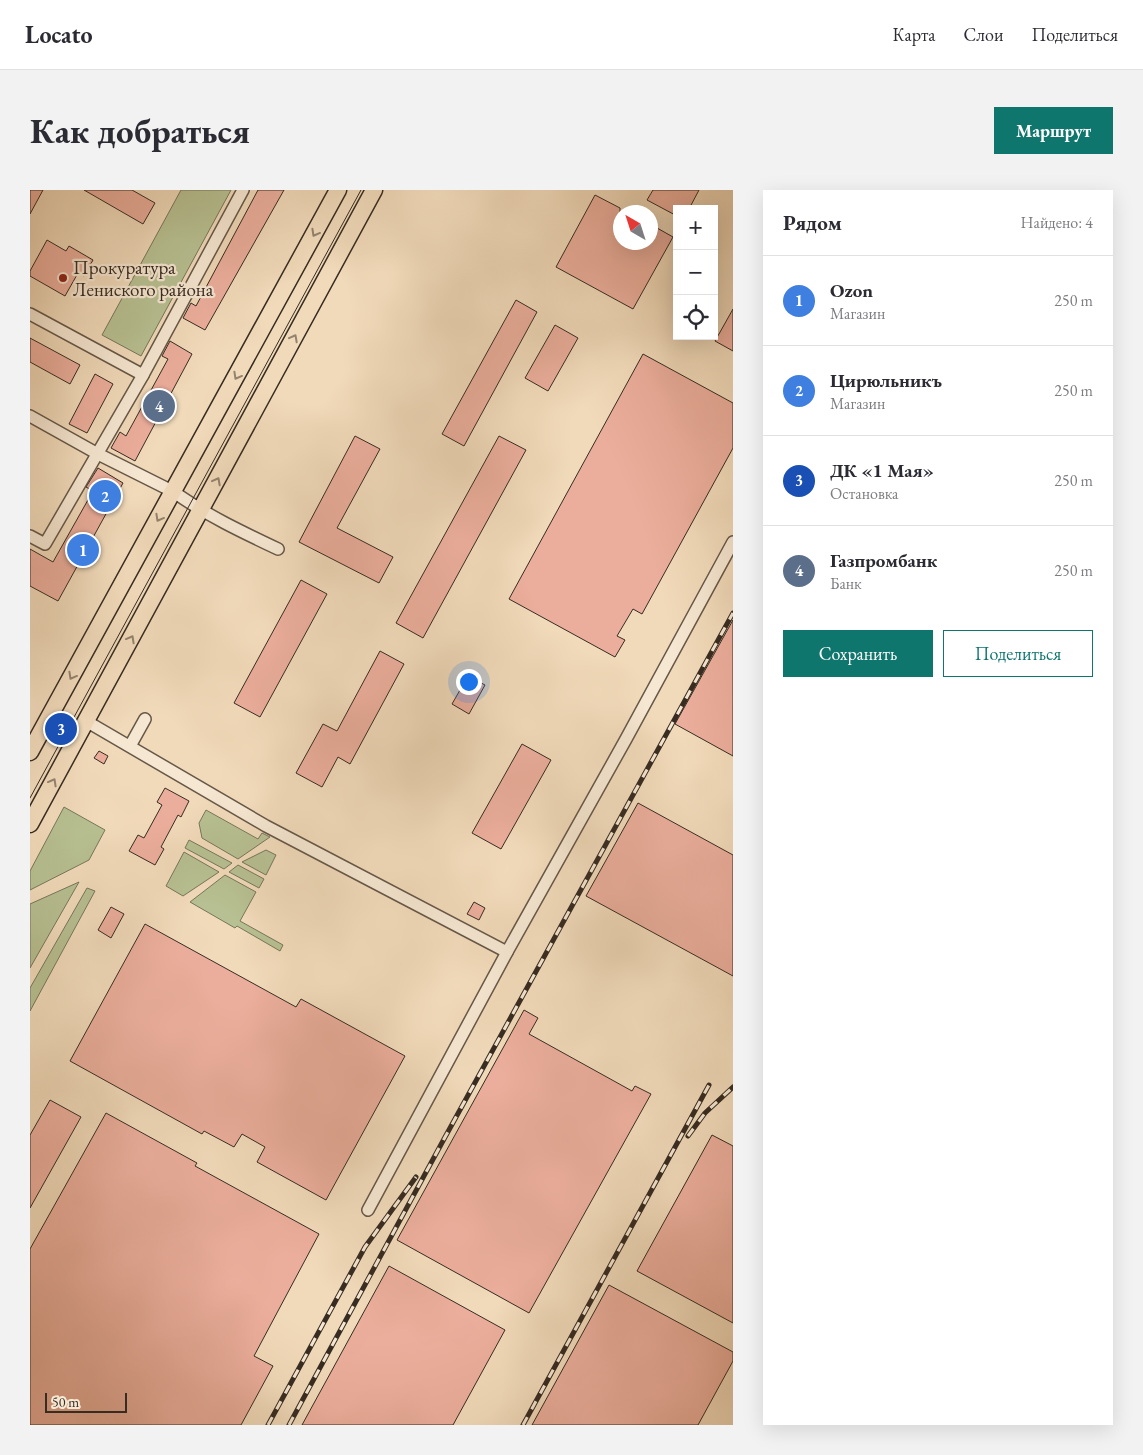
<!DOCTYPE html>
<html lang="ru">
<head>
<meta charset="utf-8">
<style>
	:root { --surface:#fff; --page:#f2f2f3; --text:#2b2b33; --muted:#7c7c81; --line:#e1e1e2; --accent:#0f766e }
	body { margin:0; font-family:"EB Garamond",serif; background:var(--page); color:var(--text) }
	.controls { position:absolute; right:15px; top:15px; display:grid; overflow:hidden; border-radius:0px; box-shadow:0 5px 20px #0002 }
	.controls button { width:45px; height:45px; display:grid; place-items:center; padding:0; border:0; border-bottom:1px solid var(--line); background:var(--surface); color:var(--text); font:25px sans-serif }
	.compass { position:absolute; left:583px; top:15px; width:45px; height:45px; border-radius:50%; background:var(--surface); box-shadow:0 5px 20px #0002; rotate:321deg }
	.scale { position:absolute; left:15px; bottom:12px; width:82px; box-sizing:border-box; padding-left:5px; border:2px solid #372c22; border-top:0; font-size:14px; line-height:18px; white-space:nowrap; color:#372c22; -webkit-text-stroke:4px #f6e7d2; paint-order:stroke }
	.you { position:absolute; left:438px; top:491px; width:18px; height:18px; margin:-12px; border:4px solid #fff; border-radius:50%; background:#1a73e8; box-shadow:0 0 0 8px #1a73e833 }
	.badge { display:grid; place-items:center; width:32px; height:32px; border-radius:50%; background:var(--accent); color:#fff; font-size:16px; font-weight:700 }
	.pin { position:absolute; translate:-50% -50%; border:2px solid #fff; box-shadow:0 1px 5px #0006 }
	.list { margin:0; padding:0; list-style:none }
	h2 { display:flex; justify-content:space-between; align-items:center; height:65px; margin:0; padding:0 20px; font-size:21px }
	h2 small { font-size:16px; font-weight:400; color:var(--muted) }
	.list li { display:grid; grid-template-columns:32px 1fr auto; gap:15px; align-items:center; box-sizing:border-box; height:90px; padding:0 20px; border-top:1px solid var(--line) }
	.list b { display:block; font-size:19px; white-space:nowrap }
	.list p { margin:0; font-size:16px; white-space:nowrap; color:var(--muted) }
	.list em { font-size:16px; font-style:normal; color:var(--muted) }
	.actions { display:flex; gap:10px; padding:15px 20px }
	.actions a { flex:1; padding:11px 0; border:1px solid var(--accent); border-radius:0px; text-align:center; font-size:18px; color:var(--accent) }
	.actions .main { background:var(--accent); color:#fff }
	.icon { flex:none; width:28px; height:28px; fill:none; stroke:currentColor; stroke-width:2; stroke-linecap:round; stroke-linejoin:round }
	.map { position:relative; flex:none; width:703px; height:1235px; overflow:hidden; border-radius:0px }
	header { display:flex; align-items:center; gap:30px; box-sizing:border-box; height:70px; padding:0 25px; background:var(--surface); border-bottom:1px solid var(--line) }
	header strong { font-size:24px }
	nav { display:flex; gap:28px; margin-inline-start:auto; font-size:18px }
	.intro { display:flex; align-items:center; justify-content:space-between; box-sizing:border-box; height:120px; padding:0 30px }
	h1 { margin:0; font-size:35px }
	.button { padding:12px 22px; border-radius:0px; background:var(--accent); color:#fff; font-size:18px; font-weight:700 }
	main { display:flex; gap:30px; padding:0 30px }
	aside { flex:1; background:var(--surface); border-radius:0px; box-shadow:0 5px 20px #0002 }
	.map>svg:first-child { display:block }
	.green { fill:#b7c092; stroke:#77765a }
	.building { fill:#ebae9c; stroke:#372c22 }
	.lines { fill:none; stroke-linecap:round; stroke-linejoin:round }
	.minor-casing { stroke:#665848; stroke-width:14 }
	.highway-casing { stroke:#372c22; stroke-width:19 }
	.minor { stroke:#f6e7d2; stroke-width:11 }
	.highway { stroke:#f1daba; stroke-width:16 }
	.tram { stroke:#372c22; stroke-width:1 }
	.rail-casing { stroke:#372c22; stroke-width:5 }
	.rail { stroke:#f6e7d2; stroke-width:3; stroke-dasharray:9; stroke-linecap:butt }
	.oneway { stroke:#94836e }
	.poi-dot { fill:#8f2418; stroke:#f6e7d2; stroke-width:2 }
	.labels { text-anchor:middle; stroke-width:4.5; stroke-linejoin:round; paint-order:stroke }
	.poi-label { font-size:19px; fill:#372c22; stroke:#f6e7d2; text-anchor:start }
</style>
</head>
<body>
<header>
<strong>Locato</strong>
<nav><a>Карта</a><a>Слои</a><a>Поделиться</a></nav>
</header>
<div class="intro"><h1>Как добраться</h1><a class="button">Маршрут</a></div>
<main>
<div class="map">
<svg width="703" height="1235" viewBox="0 0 703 1235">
	<rect width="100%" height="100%" fill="#f1daba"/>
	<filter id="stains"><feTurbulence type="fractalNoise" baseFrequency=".004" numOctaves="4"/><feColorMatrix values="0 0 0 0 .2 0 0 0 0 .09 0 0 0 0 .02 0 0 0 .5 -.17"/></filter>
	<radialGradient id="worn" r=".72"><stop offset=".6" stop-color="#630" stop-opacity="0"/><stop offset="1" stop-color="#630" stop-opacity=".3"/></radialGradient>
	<g class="green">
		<path d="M151,0H201L111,166L72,145Z"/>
		<path d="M34,617L75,640L59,670L0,700V681Z"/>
		<path d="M176,620L228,649L232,643L240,647L208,669L172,648L169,633Z"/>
		<path d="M159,650L202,673L194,679L155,658Z"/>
		<path d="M236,660L246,665L236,685L212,672Z"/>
		<path d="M154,662L189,682L153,706L136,696Z"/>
		<path d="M208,675L234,689L229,698L199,682Z"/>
		<path d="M195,685L226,702L210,731L253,755L250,761L207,736L205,738L160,712Z"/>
		<path d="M49,692L0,778V714Z"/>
		<path d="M57,698L65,701L0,821V798Z"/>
	</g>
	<g class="building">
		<path d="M0,0H13L0,24Z"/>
		<path d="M54,0H102L125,13L113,34Z"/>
		<path d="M228,0H254L175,140L153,128L161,113L166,116Z"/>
		<path d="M623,0H669L659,19H647V26L617,10Z"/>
		<path d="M565,5L590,18V52H620V34L643,47L603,119L526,77Z"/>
		<path d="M17,50L36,61L39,56L63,70L54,86L48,83L35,106L0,86V81Z"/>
		<path d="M486,110L507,122L434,256L412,244Z"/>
		<path d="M703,119V161L685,151Z"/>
		<path d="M525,135L548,148L518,201L495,188Z"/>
		<path d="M0,148L50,175L40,194L0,172Z"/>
		<path d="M140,151L162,164L105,271L81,258L90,242L96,246L138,169L132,166Z"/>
		<path d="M613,164L703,213V258L612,424L603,419L587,446L595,450L585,467L479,409Z"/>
		<path d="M65,184L83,194L57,243L39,234Z"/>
		<path d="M325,246L350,259L307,338L363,367L349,393L269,352Z"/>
		<path d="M469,246L496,260L393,448L366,433Z"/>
		<path d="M68,278L93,293L28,411L0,396V359L23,372L63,301L56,297Z"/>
		<path d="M271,390L297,404L230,527L204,513Z"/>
		<path d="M703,430V566L645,534Z"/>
		<path d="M350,461L374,474L320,574L308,567L292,597L266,583L293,534L307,541Z"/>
		<path d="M438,486L455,495L439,524L422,514Z"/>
		<path d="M492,554L521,570L471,659L442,643Z"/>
		<path d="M69,561L78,566L74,574L64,568Z"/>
		<path d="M135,598L159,611L151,627L148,625L131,657L134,659L125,675L99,661L108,645L114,648L132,615L127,612Z"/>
		<path d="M608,613L703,665V786L556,706Z"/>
		<path d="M444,712L455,718L449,730L437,724Z"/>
		<path d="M81,717L94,724L81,748L68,740Z"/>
		<path d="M115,734L266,817L271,809L375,866L296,1010L227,972L235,957L212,944L204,957L174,941L172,944L40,871Z"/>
		<path d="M494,820L508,828L499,844L602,901L605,896L621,904L499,1123L367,1050Z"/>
		<path d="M20,910L51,927L0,1018V945Z"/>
		<path d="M76,923L167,973L165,976L289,1044L224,1166L243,1176L211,1235H0V1059Z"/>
		<path d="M682,945L703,956V1133L607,1081Z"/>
		<path d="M359,1076L475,1140L423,1235H272Z"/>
		<path d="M579,1095L703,1162V1171L668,1235H502Z"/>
	</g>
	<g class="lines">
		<defs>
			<g id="minor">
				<path d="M0,124L113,185"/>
				<path d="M0,226L68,264L144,302C176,325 212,342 248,359"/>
				<path d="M0,346L15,354L113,185L213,0"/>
				<path d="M56,531L236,636L477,762"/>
				<path d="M100,556L115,529"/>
				<path d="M338,1020L477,762L596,549L703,352"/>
			</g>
			<g id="highway">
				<path d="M0,562L308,0"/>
				<path d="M0,634L344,0"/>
			</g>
		</defs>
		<use href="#minor" class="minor-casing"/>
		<use href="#highway" class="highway-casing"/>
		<use href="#minor" class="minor"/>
		<use href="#highway" class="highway"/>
		<path class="tram" d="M0,608L331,0"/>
		<defs>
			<g id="rail">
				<path d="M658,946L675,923L703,897"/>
				<path d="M238,1235L335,1057L386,987"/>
				<path d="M259,1235L414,949L703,423"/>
				<path d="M493,1235L679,895"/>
			</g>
		</defs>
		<use href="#rail" class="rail-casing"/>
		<use href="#rail" class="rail"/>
	</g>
	<defs><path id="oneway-chevron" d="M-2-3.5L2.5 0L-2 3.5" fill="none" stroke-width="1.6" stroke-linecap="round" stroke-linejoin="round" transform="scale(1.25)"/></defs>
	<g class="oneway">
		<use href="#oneway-chevron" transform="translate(285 43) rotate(119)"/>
		<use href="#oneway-chevron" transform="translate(264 148) rotate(-62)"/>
		<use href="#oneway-chevron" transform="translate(207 186) rotate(119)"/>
		<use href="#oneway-chevron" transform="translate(187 291) rotate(-62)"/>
		<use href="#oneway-chevron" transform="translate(129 328) rotate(119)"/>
		<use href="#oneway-chevron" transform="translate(101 449) rotate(-61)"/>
		<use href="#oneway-chevron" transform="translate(42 486) rotate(119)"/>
		<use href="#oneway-chevron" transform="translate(23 592) rotate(-61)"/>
	</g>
	<circle class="poi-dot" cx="33" cy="88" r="5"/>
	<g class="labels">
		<g class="poi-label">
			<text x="43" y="84">Прокуратура<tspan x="43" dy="22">Лениского района</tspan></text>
		</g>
	</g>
	<rect width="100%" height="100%" filter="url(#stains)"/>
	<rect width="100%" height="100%" fill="url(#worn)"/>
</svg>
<div class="controls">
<button>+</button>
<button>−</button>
<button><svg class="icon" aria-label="locate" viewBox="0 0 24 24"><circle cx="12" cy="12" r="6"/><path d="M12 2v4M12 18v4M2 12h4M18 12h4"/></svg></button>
</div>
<svg class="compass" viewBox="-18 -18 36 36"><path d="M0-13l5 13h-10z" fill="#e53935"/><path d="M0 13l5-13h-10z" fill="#7c7c81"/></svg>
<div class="scale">50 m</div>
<div class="you"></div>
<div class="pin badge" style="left:53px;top:360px;background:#3f7fe0">1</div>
<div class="pin badge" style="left:75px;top:306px;background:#3f7fe0">2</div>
<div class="pin badge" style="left:31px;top:539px;background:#1a4fb4">3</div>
<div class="pin badge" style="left:129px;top:216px;background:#5c6f8a">4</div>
</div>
<aside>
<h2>Рядом<small>Найдено: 4</small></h2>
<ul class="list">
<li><span class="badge" style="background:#3f7fe0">1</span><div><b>Ozon</b><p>Магазин</p></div><em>250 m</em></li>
<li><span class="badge" style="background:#3f7fe0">2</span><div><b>Цирюльникъ</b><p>Магазин</p></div><em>250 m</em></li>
<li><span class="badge" style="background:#1a4fb4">3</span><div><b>ДК «1 Мая»</b><p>Остановка</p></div><em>250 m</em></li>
<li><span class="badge" style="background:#5c6f8a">4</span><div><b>Газпромбанк</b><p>Банк</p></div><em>250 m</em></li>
</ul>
<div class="actions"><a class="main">Сохранить</a><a>Поделиться</a></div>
</aside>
</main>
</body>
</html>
